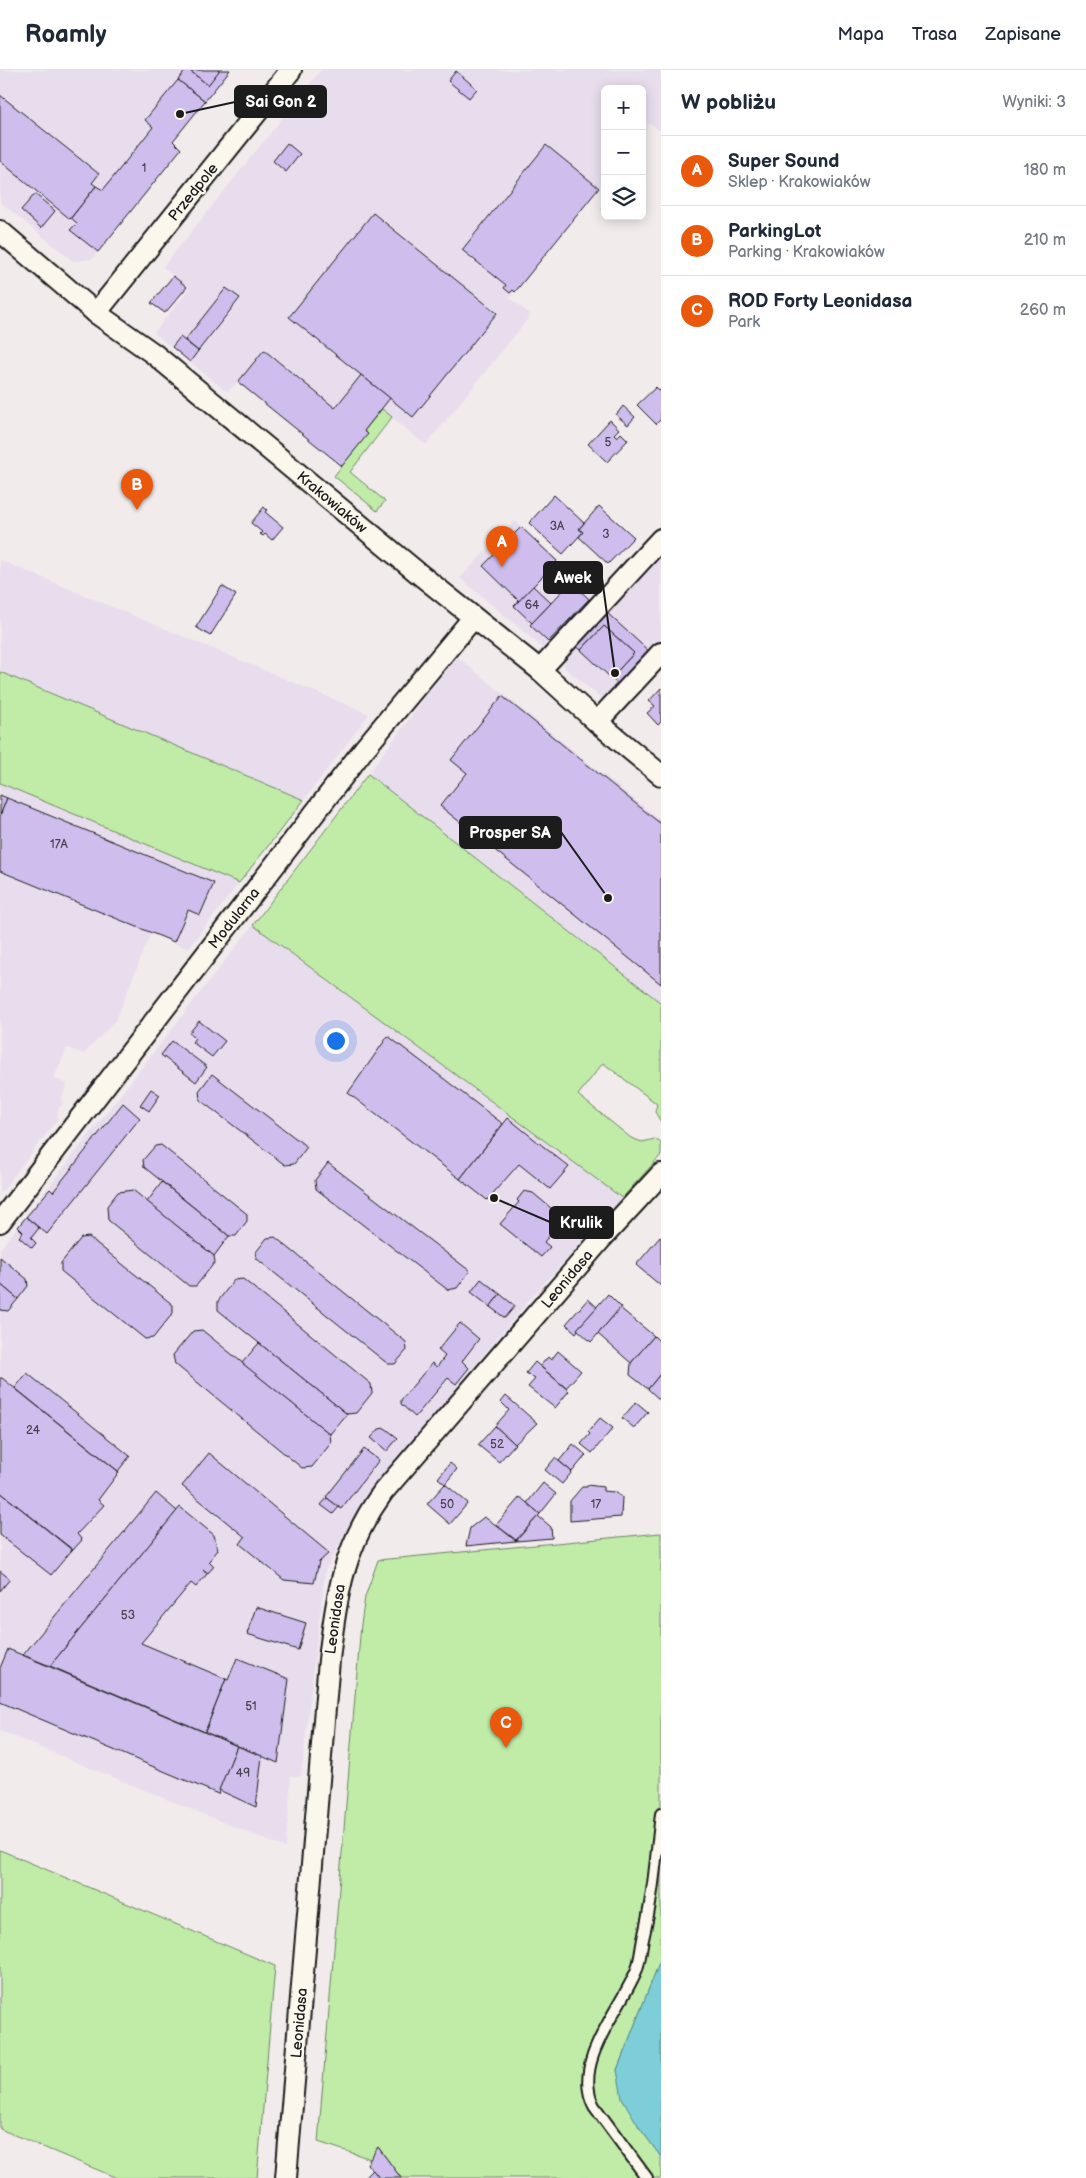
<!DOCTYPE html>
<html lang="pl">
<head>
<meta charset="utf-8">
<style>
	:root { --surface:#fff; --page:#f6f6f7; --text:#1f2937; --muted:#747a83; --line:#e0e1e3; --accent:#ea580c }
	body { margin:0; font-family:"Balsamiq Sans",sans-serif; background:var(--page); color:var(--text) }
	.controls { position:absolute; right:15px; top:15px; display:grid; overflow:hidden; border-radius:8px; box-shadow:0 2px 12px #0003 }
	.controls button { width:45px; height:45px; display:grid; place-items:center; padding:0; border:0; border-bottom:1px solid var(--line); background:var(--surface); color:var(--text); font:25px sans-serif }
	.you { position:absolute; left:335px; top:970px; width:18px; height:18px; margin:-12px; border:4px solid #fff; border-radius:50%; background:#1a73e8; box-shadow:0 0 0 8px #1a73e833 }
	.badge { display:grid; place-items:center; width:32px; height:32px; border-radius:50%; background:var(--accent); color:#fff; font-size:16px; font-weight:700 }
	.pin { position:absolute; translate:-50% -41px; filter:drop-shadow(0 1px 2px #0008) }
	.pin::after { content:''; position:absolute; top:26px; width:18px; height:15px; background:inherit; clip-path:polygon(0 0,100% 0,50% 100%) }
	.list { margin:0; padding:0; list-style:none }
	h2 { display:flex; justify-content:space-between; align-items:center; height:65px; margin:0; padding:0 20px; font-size:21px }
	h2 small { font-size:16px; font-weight:400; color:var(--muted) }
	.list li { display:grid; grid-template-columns:32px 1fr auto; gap:15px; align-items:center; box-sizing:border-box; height:70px; padding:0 20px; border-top:1px solid var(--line) }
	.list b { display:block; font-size:19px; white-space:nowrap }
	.list p { margin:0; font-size:16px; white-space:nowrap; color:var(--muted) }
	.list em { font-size:16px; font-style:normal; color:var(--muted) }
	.icon { flex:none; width:28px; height:28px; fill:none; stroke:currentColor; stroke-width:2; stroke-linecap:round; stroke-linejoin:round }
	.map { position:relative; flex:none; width:661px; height:2108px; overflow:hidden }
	header { display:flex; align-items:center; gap:30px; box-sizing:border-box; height:70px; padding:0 25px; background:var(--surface); border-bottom:1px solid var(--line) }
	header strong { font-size:24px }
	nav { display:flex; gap:28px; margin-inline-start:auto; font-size:18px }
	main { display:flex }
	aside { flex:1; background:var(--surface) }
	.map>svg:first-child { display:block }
	.built { fill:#e8dded }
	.green { fill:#c0eca8; stroke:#6e8462 }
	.water { fill:#7dced8; stroke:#56878d }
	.building { fill:#cfbdee; stroke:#1c1c1c }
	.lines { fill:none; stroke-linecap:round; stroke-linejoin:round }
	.service-casing { stroke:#1c1c1c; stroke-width:14 }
	.minor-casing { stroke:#1c1c1c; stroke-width:24 }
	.service { stroke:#fbf7ec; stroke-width:10 }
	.minor { stroke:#fbf7ec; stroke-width:20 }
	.labels { text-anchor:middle; stroke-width:5; stroke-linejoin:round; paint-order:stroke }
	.number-label { font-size:12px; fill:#494450 }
	.street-label { font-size:15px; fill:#1c1c1c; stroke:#fbf7ec }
	.leader { fill:none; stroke:#1c1c1c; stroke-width:2 }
	.callout-dot { fill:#1c1c1c; stroke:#fbf7ec; stroke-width:2 }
	.callout { fill:#1c1c1c; stroke:#1c1c1c; stroke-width:2 }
	.callout-label { font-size:16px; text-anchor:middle; font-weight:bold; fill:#fff }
</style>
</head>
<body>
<header>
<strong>Roamly</strong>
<nav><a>Mapa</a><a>Trasa</a><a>Zapisane</a></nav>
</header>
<main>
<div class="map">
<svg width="661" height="2108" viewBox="0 0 661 2108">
	<rect width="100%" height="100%" fill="#f2ebec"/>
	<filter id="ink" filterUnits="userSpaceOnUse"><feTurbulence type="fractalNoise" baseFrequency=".02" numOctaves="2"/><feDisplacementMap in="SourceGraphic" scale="10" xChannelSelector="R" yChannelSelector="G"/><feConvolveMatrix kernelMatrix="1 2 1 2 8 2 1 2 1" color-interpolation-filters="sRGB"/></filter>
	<g filter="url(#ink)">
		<g class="built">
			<path d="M0,0H230L173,71L181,79L99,181L92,189L73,191L0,132Z"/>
			<path d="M321,0H661V62L650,53L642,64V19H605V110L510,228L531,245L426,375L382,340L368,364L342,396L238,312L227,322L154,263L189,219L163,197Z"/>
			<path d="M515,451L601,528L550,584L460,508Z"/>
			<path d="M661,480V574L611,627L602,629L564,597V588Z"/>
			<path d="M0,490L369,644L304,730L0,602Z"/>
			<path d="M456,586L661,751V933L368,704Z"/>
			<path d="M0,713L239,813L188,879L151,863L116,950L84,984L67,978L54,1008L67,1014L61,1030L63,1033L59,1038L57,1050L0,1124Z"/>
			<path d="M253,855L622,1128L531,1228L366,1426L325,1501L301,1706H291L286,1778L0,1661V1179Z"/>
		</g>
		<g class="green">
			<path d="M382,339L392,347L350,402L385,431L377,441L334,406L367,364L364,361Z"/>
			<path d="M0,602L304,730L239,813L0,713Z"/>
			<path d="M368,704L661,933V1052L655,1042L657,1034L603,993L578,1025L631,1068L642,1072L655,1069L661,1073V1085L622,1128L253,855Z"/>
			<path d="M661,1463V1888L617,2000L639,2057L661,2087V2108H401L378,2077L371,2089L318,2072L361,1554L365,1527L378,1490Z"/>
			<path d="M0,1780L275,1896L257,2108H117L0,2059Z"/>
		</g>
		<path class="water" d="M661,1888V2087L639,2057L622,2028L617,2000Z"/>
		<g class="building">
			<path d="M186,0H189L208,15L218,0H230L205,31L178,10Z"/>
			<path d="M189,0H218L219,1L208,15Z"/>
			<path d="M456,1L477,19L469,28L448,11Z"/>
			<path d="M178,10L205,31L173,71L181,79L98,182L70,160L77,153L71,148L96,116L103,120L153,57L145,50Z"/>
			<path d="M0,25L99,104L92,113L96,116L70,149L0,91Z"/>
			<path d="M287,73L300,84L286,102L273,91Z"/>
			<path d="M546,75L599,118L515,222L513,220L510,223L504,218L506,215L462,180Z"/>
			<path d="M35,124L55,141L41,158L21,140Z"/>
			<path d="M373,143L497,243L413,347L289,247Z"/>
			<path d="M173,206L187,217L165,243L151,233Z"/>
			<path d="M226,218L240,228L198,281L185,270Z"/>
			<path d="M180,267L198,281L190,292L172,277Z"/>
			<path d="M264,280L335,338L361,305L390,328L364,361L368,364L342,396L238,312Z"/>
			<path d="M656,317L661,322V349L656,354L637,335Z"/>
			<path d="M623,336L635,347L628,355L616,345Z"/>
			<path d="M610,350L619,359L614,364L617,367L621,363L628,370L607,392L588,374Z"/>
			<path d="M554,425L584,453L579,459L583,462L563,484L529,453Z"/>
			<path d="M599,436L634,467L608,494L579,467L583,462L579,459Z"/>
			<path d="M264,437L267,440L265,442L283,457L272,470L265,464L263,466L260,464L262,462L251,453Z"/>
			<path d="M521,457L557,491L519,531L483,496Z"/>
			<path d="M571,512L589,529L548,572L530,555Z"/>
			<path d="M222,516L236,525L210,566L196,557Z"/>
			<path d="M533,516L551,533L532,553L514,536Z"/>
			<path d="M606,542L652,584L621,617L611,608L634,583L604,556L581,580L575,575Z"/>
			<path d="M604,556L634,583L611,608L581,580Z"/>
			<path d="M661,618V652L658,655L647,643L655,636L649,631Z"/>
			<path d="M502,626L661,754V914L440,736L467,703L451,690Z"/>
			<path d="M0,725L7,728L0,746Z"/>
			<path d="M7,728L214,813L200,845L188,840L174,872L0,801V746Z"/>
			<path d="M199,951L225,971L212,987L192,972L195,968L189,963Z"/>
			<path d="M388,966L503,1054L460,1109L348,1023Z"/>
			<path d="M172,971L207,997L196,1012L161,985Z"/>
			<path d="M212,1004L307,1077L294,1094L285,1095L200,1030L199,1021Z"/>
			<path d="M151,1019L160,1025L149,1041L140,1035Z"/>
			<path d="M123,1033L140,1048L47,1164L26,1147L50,1119L53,1122Z"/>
			<path d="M508,1048L569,1097L550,1119L519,1094L487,1130L460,1109Z"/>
			<path d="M161,1075L247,1144V1151L236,1166H229L144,1097L143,1090L155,1076Z"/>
			<path d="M328,1093L470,1201L457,1218L448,1220L316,1119L315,1110Z"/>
			<path d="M162,1112L229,1166L214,1186L147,1132Z"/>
			<path d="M133,1120L214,1186L215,1192L196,1216H189L108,1150L107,1136L118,1122Z"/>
			<path d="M524,1121L533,1123L564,1149L544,1172L550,1177L541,1187L500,1154L519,1132L517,1130Z"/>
			<path d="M26,1147L39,1158L31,1168L36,1173L32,1178L19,1167L23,1162L18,1157Z"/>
			<path d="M89,1167L173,1235V1243L153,1268L145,1269L61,1201V1193L81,1168Z"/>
			<path d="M275,1167L406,1272L407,1280L395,1294H388L257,1189L256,1182L267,1168Z"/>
			<path d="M660,1167L661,1168V1216L636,1195Z"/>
			<path d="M0,1187L27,1209L28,1216L18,1229L0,1214Z"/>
			<path d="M243,1209L371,1314L372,1323L356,1343L347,1344L218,1240V1231L234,1210Z"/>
			<path d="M481,1209L500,1224L490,1237L471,1222Z"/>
			<path d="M0,1214L18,1229L8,1241L0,1240Z"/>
			<path d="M500,1224L515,1236L505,1248L490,1237Z"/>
			<path d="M608,1224L621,1237L591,1272L577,1259Z"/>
			<path d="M588,1229L597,1237L577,1259L578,1260L576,1263L566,1254Z"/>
			<path d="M620,1238L654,1266L631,1293L598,1264Z"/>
			<path d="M460,1253L479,1269L462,1291L469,1298L456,1314L448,1308L415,1347L401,1334V1330L432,1293L437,1297L445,1286L438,1280Z"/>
			<path d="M202,1260L330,1364L331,1373L312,1397L302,1398L175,1294L173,1285L193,1261Z"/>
			<path d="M654,1266L661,1273V1303L648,1319L630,1305L631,1293Z"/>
			<path d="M259,1273L347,1344L330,1364L242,1293Z"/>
			<path d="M558,1281L581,1301L566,1318L540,1296L548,1287L551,1290Z"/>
			<path d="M535,1292L569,1321L555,1338L528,1317L535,1309L526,1303Z"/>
			<path d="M27,1303L130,1386L118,1401L15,1318Z"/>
			<path d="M661,1303V1331L648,1319Z"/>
			<path d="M0,1308H2L119,1402L98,1430L104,1435L77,1464L82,1470L73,1480L0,1422Z"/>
			<path d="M506,1326L537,1353L515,1374L495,1356L509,1340L501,1332Z"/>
			<path d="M636,1332L648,1342L634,1358L622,1348Z"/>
			<path d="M600,1348L613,1358L592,1383L581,1374L590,1364L588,1362Z"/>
			<path d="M495,1356L515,1374L499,1392L478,1375Z"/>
			<path d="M385,1358L398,1368L387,1381L371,1368L379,1359Z"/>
			<path d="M573,1374L586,1385L572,1402L559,1391Z"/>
			<path d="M364,1379L379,1390L341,1439L326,1427Z"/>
			<path d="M209,1383L329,1483L319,1492L314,1513L284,1510L240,1474L245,1467L182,1416Z"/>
			<path d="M555,1388L572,1402L562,1414L545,1400Z"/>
			<path d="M450,1393L457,1399L445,1414L438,1408Z"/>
			<path d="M543,1413L556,1424L540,1444L527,1433Z"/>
			<path d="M445,1414L468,1433L450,1454L427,1434Z"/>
			<path d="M587,1415L603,1417V1421L614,1422L622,1427L621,1447L570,1451V1431L582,1417H587Z"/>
			<path d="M0,1422L72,1480L51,1505L0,1465Z"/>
			<path d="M156,1423L177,1441L50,1596L23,1585Z"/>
			<path d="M520,1427L540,1444L516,1470L496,1455Z"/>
			<path d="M327,1428L339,1437L333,1444L321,1435Z"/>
			<path d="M180,1437L214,1465L218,1480L209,1491L214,1496L208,1503L203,1499L207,1504L196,1517L191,1513L141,1573L226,1609L205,1662L50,1596Z"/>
			<path d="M538,1446L551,1457L552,1468L516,1471Z"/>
			<path d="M484,1447L496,1455L516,1471L466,1476L470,1458Z"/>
			<path d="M0,1501L10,1509L0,1521Z"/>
			<path d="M256,1537L306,1553L298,1580L247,1564Z"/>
			<path d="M8,1579L237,1676L218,1724L0,1632V1598Z"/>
			<path d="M237,1588L289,1609L278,1693L205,1662L226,1609H225L228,1610Z"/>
			<path d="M237,1676L262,1686L256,1737L219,1720Z"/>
			<path d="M378,2077L401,2108H379L367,2094Z"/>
			<path d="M373,2100L379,2108H365Z"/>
		</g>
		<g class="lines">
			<defs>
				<path id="service" d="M647,2108L594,2036C571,1992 622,1938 637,1899C640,1890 641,1879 643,1869C653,1828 656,1786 661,1744"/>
				<g id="minor">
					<path d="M0,161L96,243L154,284L418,503L540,600L597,652L661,705"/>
					<path d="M96,243L291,0"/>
					<path d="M540,600L661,469"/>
					<path d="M597,652L661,583"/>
					<path d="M0,1152L364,679L473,548"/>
					<path d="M286,2108L329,1590C336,1525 344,1476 383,1422L602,1168L661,1104"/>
				</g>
			</defs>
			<use href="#service" class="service-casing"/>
			<use href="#minor" class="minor-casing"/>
			<use href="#service" class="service"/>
			<use href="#minor" class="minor"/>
		</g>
	</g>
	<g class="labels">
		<g class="number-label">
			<text x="144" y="102">1</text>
			<text x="608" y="376">5</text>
			<text x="557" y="460">3A</text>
			<text x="606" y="468">3</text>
			<text x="532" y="539">64</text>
			<text x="59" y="778">17A</text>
			<text x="33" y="1364">24</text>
			<text x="497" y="1378">52</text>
			<text x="447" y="1438">50</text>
			<text x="596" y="1438">17</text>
			<text x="128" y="1549">53</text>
			<text x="251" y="1640">51</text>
			<text x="243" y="1707">49</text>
		</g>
		<g class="street-label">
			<text transform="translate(193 122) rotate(-51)" y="5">Przedpole</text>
			<text transform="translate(332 432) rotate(40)" y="5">Krakowiaków</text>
			<text transform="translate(234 848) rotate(-52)" y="5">Modularna</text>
			<text transform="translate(567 1209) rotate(-50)" y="5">Leonidasa</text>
			<text transform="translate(335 1549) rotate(-82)" y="5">Leonidasa</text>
			<text transform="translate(299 1953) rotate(-85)" y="5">Leonidasa</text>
		</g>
	</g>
	<path class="leader" d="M180 44L235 32M615 603L602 508M608 828L561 762M494 1128L550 1152"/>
	<g class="callout-dot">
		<circle cx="180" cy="44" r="5"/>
		<circle cx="615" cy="603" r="5"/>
		<circle cx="608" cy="828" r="5"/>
		<circle cx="494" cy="1128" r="5"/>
	</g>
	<g class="callout">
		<rect x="235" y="16" width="91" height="31" rx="5"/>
		<rect x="544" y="492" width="58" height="31" rx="5"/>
		<rect x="460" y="747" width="101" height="31" rx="5"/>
		<rect x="550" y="1137" width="63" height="31" rx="5"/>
	</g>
	<g class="callout-label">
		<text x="281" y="37">Sai Gon 2</text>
		<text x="573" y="513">Awek</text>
		<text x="510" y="768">Prosper SA</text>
		<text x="581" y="1158">Krulik</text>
	</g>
</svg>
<div class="controls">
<button>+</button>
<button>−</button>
<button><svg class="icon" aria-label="layers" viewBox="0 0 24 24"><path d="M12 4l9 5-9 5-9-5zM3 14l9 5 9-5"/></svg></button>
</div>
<div class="you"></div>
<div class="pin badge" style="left:502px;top:497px">A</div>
<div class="pin badge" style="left:137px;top:440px">B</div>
<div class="pin badge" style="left:506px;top:1678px">C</div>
</div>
<aside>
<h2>W pobliżu<small>Wyniki: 3</small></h2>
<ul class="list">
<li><span class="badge">A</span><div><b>Super Sound</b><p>Sklep · Krakowiaków</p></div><em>180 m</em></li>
<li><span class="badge">B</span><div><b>ParkingLot</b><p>Parking · Krakowiaków</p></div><em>210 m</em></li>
<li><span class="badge">C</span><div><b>ROD Forty Leonidasa</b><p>Park</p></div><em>260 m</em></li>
</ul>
</aside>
</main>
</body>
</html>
